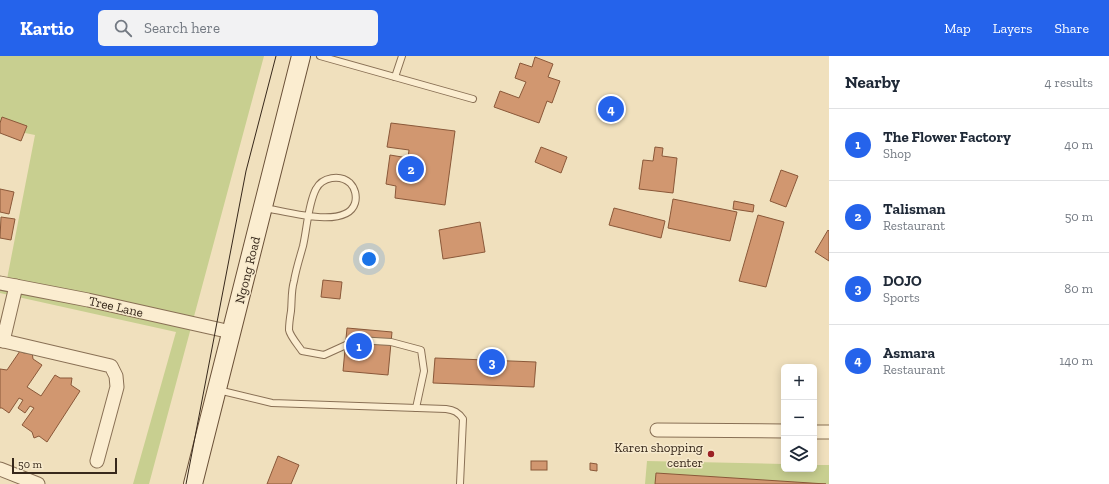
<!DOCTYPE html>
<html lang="en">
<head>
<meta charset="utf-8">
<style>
	:root { --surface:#fff; --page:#f2f2f3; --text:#1f2937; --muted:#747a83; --line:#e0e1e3; --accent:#2563eb }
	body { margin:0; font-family:"Zilla Slab",serif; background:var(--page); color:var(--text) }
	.controls { position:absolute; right:12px; bottom:12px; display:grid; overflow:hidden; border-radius:6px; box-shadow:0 2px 10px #0003 }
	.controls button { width:36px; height:36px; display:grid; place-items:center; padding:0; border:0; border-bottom:1px solid var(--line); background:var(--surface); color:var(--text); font:20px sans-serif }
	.scale { position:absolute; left:12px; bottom:10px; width:105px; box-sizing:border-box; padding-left:4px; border:2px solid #37281b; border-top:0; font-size:11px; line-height:14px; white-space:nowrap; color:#37281b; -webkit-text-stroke:3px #f7eacd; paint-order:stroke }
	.you { position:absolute; left:369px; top:203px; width:14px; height:14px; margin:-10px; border:3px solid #fff; border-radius:50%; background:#1a73e8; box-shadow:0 0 0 6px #1a73e833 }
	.badge { display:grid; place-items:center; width:26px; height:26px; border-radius:50%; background:var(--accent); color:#fff; font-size:13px; font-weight:700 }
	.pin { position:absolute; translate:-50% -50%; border:2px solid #fff; box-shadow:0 1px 4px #0006 }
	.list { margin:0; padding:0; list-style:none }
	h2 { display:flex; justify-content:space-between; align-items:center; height:52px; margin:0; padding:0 16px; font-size:17px }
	h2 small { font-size:13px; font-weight:400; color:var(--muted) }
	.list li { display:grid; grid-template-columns:26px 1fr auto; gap:12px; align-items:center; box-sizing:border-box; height:72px; padding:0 16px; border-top:1px solid var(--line) }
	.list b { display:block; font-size:15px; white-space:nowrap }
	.list p { margin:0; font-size:13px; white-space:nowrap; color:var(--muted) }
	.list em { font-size:13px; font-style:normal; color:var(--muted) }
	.icon { flex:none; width:22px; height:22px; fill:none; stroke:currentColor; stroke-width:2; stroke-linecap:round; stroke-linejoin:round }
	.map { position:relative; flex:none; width:829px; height:428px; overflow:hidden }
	header { display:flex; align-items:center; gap:24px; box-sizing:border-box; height:56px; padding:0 20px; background:var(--accent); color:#fff }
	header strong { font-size:19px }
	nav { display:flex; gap:22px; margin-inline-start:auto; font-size:14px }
	.search { width:280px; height:36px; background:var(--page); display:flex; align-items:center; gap:10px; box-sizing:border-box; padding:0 14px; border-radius:6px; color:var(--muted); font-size:15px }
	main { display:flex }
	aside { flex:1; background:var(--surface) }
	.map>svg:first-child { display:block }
	.green { fill:#c8cf90 }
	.building { fill:#d19770; stroke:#8a5839 }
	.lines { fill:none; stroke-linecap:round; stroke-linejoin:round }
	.service-casing { stroke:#897055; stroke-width:8 }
	.minor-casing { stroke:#897055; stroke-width:15 }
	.secondary-casing { stroke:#6b5138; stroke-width:20 }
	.service { stroke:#fbedd0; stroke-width:6 }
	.minor { stroke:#fbedd0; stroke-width:13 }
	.secondary { stroke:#fbedd0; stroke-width:18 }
	.tram { stroke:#37281b; stroke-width:1 }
	.poi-dot { fill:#9c2124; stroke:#f7eacd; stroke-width:1.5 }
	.labels { text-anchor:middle; stroke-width:3; stroke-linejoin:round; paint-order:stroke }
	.street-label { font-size:13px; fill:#37281b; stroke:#f7eacd }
	.poi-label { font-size:13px; fill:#37281b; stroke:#f7eacd; text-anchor:end }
</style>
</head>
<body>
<header>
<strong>Kartio</strong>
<div class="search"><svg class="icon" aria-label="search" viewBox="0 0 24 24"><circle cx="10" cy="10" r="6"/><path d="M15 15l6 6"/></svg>Search here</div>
<nav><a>Map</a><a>Layers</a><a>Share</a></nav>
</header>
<main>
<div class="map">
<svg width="829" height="428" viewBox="0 0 829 428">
	<rect width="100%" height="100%" fill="#f0e0bd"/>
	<g class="green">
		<path d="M0,0H264L149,428H133L176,276L0,237V223H7L35,79L0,72Z"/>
		<path d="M647,405L784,408V413H814V409H829V428H645Z"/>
	</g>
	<g class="building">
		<path d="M535,1L553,8L548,21L560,25L552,47L547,45L539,67L494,51L500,35L519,42L526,26L515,22L520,7L532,11Z"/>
		<path d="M2,61L27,70L21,85L0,77V67Z"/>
		<path d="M391,67L455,75L445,149L395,142L396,130L386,128L390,99L408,102L409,94L387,91Z"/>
		<path d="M541,91L567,101L561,117L535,106Z"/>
		<path d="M655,91L663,92L662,100L677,102L673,137L639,133L643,104L653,105Z"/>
		<path d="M781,114L798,120L786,151L770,145Z"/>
		<path d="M0,133L14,136L9,158L0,156Z"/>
		<path d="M673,143L737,156L730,185L668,172Z"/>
		<path d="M734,145L754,149L753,156L733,153Z"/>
		<path d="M614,152L665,165L661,182L609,169Z"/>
		<path d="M758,159L784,166L766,231L739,225Z"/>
		<path d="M1,161L15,163L11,184L0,182Z"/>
		<path d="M480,166L485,196L443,203L439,174Z"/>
		<path d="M828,174L829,175V205L815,196Z"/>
		<path d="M323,224L342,226L340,243L321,241Z"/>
		<path d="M347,272L392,276L388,319L343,315Z"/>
		<path d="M20,295L24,297L32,296L33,303L42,309L27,331L41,340L55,319L60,322H72L71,329L80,335L47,386L39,380L34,382L32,376L22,369L34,352L30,350L25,357L18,352L23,344L19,342L9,357L2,352H0V313L7,314Z"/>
		<path d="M435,302L536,306L534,331L433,327Z"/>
		<path d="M278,400L299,409L291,428H267Z"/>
		<rect x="531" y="405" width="16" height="9"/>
		<path d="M590,407L597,408V415L590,414Z"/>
		<path d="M656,417L826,428H655Z"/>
	</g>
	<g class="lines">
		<defs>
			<g id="service">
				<path d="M320,0L473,43"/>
				<path d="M395,21L402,0"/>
				<path d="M265,152C285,155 347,174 355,147C357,140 355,132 350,127C340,118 322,121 316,133C308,148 307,173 303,190C300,201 296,213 294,225C291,235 292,245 291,255C290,261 289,268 289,274C290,280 298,289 302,295L324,299L357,284L391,286L421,294L424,315L416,352"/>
				<path d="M218,334L272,347L446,353C454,354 458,356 463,363L460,428"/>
			</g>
			<g id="minor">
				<path d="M0,227L88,244L231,276"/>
				<path d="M0,284L111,310L116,320L117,331L97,405"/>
				<path d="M3,285L16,230"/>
				<path d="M657,374L784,375"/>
				<path d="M814,376H829"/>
				<path d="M0,413L38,428"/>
			</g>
			<path id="secondary" d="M193,428L301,0"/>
		</defs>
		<use href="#service" class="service-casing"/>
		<use href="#minor" class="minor-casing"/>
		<use href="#secondary" class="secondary-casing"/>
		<use href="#service" class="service"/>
		<use href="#minor" class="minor"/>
		<use href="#secondary" class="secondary"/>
		<path class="tram" d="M186,428L246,115L276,0"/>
	</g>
	<circle class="poi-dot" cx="711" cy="398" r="4"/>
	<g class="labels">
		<g class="street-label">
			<text transform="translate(247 214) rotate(-76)" y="5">Ngong Road</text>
			<text transform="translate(116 250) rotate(13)" y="5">Tree Lane</text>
		</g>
		<g class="poi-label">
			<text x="703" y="396">Karen shopping<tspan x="703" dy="15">center</tspan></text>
		</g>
	</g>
</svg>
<div class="controls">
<button>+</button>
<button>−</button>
<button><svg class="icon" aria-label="layers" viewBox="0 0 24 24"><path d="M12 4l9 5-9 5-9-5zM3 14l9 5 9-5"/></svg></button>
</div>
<div class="scale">50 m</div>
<div class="you"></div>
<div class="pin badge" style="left:359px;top:290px">1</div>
<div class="pin badge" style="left:411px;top:113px">2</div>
<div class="pin badge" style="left:492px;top:306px">3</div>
<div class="pin badge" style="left:611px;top:53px">4</div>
</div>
<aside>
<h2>Nearby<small>4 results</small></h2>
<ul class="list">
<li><span class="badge">1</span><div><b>The Flower Factory</b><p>Shop</p></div><em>40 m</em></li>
<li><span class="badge">2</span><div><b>Talisman</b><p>Restaurant</p></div><em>50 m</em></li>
<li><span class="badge">3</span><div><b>DOJO</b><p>Sports</p></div><em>80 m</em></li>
<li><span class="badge">4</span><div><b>Asmara</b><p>Restaurant</p></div><em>140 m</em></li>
</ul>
</aside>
</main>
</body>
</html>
